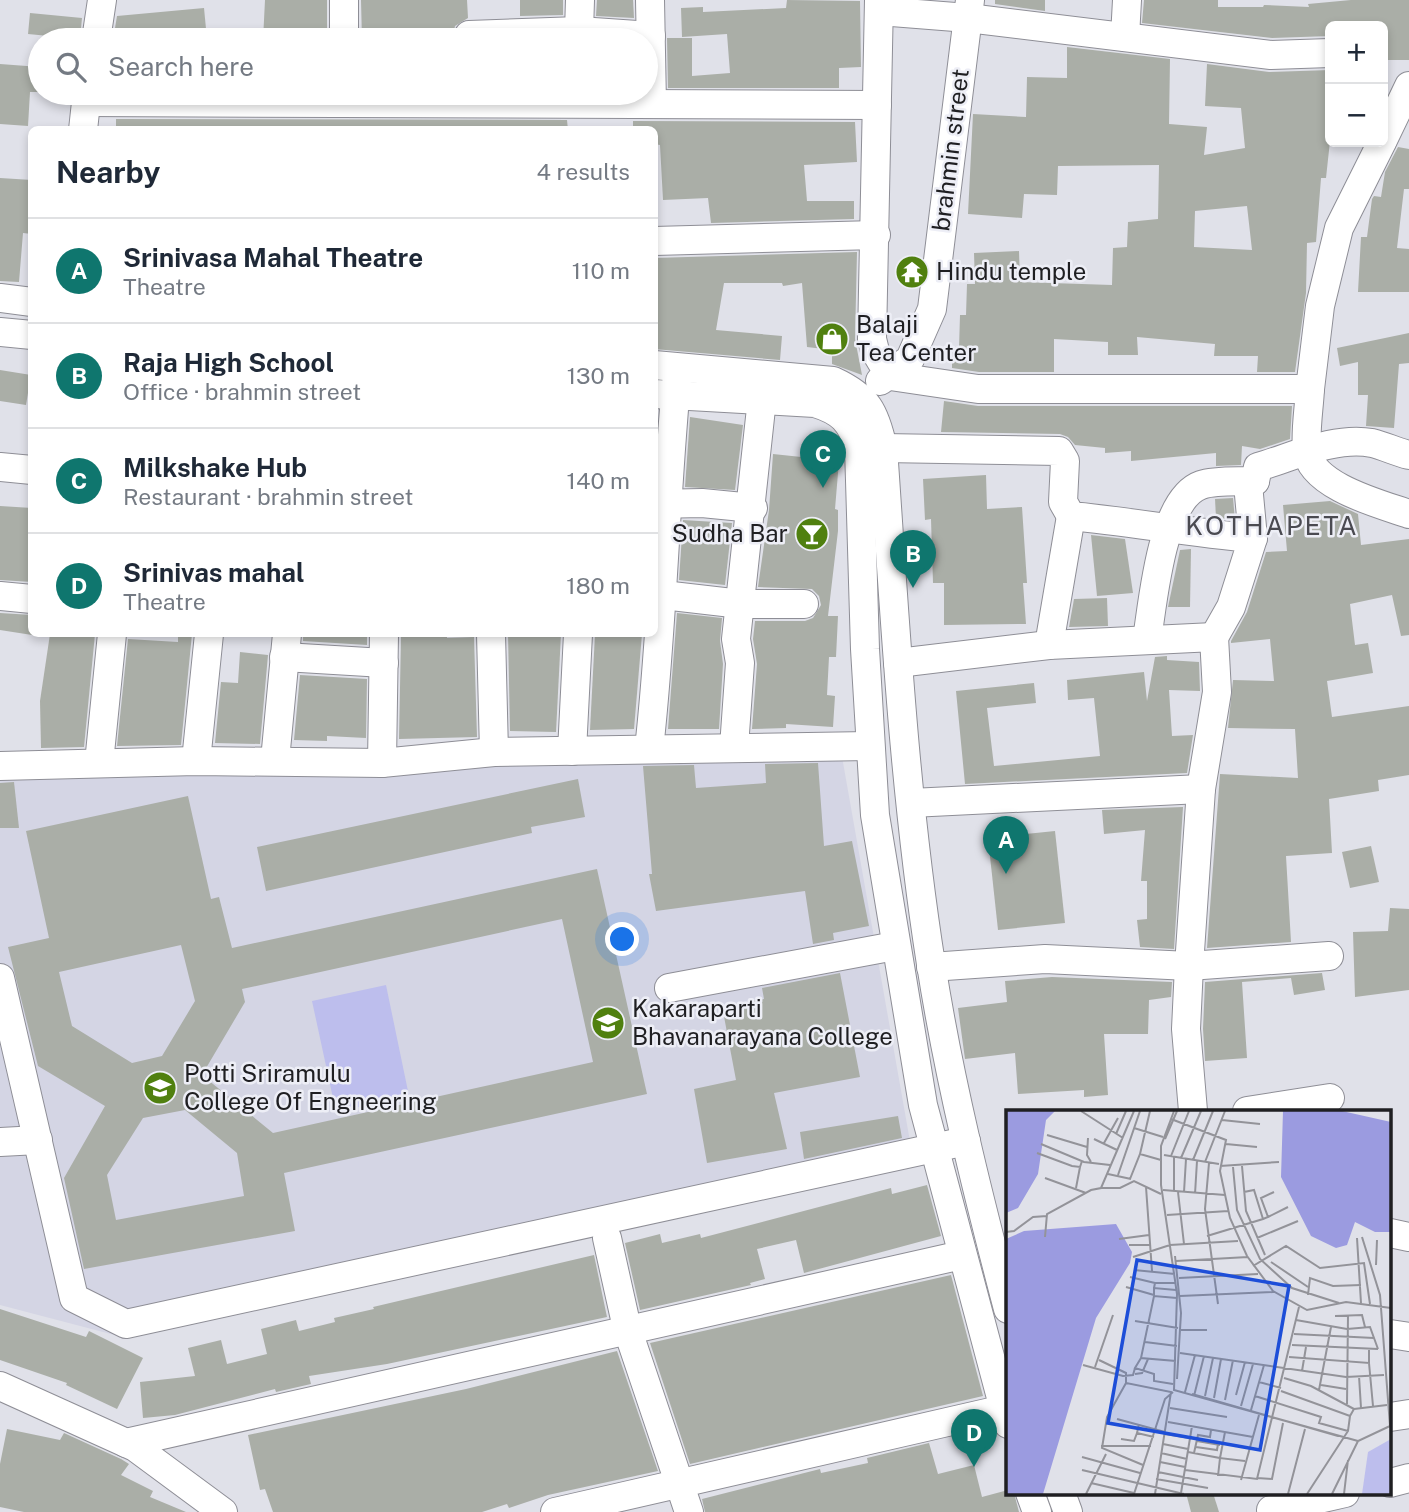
<!DOCTYPE html>
<html lang="en">
<head>
<meta charset="utf-8">
<style>
	:root { --surface:#fff; --page:#f2f2f3; --text:#1f2937; --muted:#747a83; --line:#e0e1e3; --accent:#0f766e }
	body { margin:0; font-family:"Public Sans",sans-serif; background:var(--page); color:var(--text) }
	.controls { position:absolute; right:21px; top:21px; display:grid; overflow:hidden; border-radius:10px; box-shadow:0 4px 10px #0003 }
	.controls button { width:63px; height:63px; display:grid; place-items:center; padding:0; border:0; border-bottom:2px solid var(--line); background:var(--surface); color:var(--text); font:35px sans-serif }
	.you { position:absolute; left:623px; top:940px; width:24px; height:24px; margin:-18px; border:5px solid #fff; border-radius:50%; background:#1a73e8; box-shadow:0 0 0 10px #1a73e833 }
	.badge { display:grid; place-items:center; width:46px; height:46px; border-radius:50%; background:var(--accent); color:#fff; font-size:23px; font-weight:700 }
	.pin { position:absolute; translate:-50% -58px; filter:drop-shadow(0 2px 4px #0008) }
	.pin::after { content:''; position:absolute; top:37px; width:24px; height:21px; background:inherit; clip-path:polygon(0 0,100% 0,50% 100%) }
	.list { margin:0; padding:0; list-style:none }
	h2 { display:flex; justify-content:space-between; align-items:center; height:91px; margin:0; padding:0 28px; font-size:30px }
	h2 small { font-size:23px; font-weight:400; color:var(--muted) }
	.list li { display:grid; grid-template-columns:46px 1fr auto; gap:21px; align-items:center; box-sizing:border-box; height:105px; padding:0 28px; border-top:2px solid var(--line) }
	.list b { display:block; font-size:26px; white-space:nowrap }
	.list p { margin:0; font-size:23px; white-space:nowrap; color:var(--muted) }
	.list em { font-size:23px; font-style:normal; color:var(--muted) }
	.icon { flex:none; width:38px; height:38px; fill:none; stroke:currentColor; stroke-width:2; stroke-linecap:round; stroke-linejoin:round }
	.map { position:relative; flex:none; width:1409px; height:1512px; overflow:hidden }
	.search { position:absolute; background:var(--surface); box-shadow:0 4px 10px #0003; left:28px; top:28px; width:630px; height:77px; display:flex; align-items:center; gap:18px; box-sizing:border-box; padding:0 24px; border-radius:38px; color:var(--muted); font-size:26px }
	.panel { position:absolute; background:var(--surface); box-shadow:0 4px 10px #0003; left:28px; top:126px; width:630px; height:511px; border-radius:10px }
	.map>svg:first-child { display:block }
	.built { fill:#d4d5e4 }
	.green { fill:#bdbeed }
	.building { fill:#aaaea7; fill-rule:evenodd }
	.lines { fill:none; stroke-linecap:round; stroke-linejoin:round }
	.minor-casing { stroke:#8e8e96; stroke-width:30 }
	.minor { stroke:#fff; stroke-width:28 }
	.labels { text-anchor:middle; stroke-width:5; stroke-linejoin:round; paint-order:stroke }
	.street-label { font-size:24px; fill:#1f1f22; stroke:#edeef6 }
	.poi-label { font-size:24px; fill:#1f1f22; stroke:#edeef6; text-anchor:start }
	.neighbourhood-label { font-size:26px; letter-spacing:2px; fill:#4a4a51; stroke:#edeef6 }
	.inset-road { fill:none; stroke:#939399; stroke-width:2 }
	.view { fill:#1d4ed8; fill-opacity:0.15; stroke:#1d4ed8; stroke-width:3.5 }
	.inset-edge { fill:none; stroke:#1f1f22; stroke-width:3.5 }
</style>
</head>
<body>
<div class="map">
<svg width="1409" height="1512" viewBox="0 0 1409 1512">
	<rect width="100%" height="100%" fill="#e0e1e9"/>
	<path class="built" d="M841,751L914,1164L126,1338L0,1305V780L488,758Z"/>
	<path class="green" d="M386,985L409,1096L336,1112L312,1001Z"/>
	<g class="building">
		<path d="M265,0H327V34L324,35V40H263Z"/>
		<path d="M361,0H467L468,18L455,26L452,40H362Z"/>
		<path d="M520,0H563V15L520,16Z"/>
		<path d="M597,0H633L634,18L596,16Z"/>
		<path d="M787,0L860,1L861,67L839,68V88H668L667,38H692V76L730,73L727,34L682,37L681,8L703,7V12L786,8Z"/>
		<path d="M995,0H1045V11L995,4Z"/>
		<path d="M1144,0H1218V7H1263L1264,5L1309,7L1308,4L1351,0H1409V60H1383V26H1330V36L1272,38L1142,23Z"/>
		<path d="M204,8L207,39L113,40L117,16Z"/>
		<path d="M30,13L82,18L80,39L28,34Z"/>
		<path d="M1067,47L1170,59L1169,124L1207,127L1204,155L1245,148L1241,108L1205,106L1207,64L1269,72L1330,70V141L1326,178H1321L1316,242L1307,243L1306,293L1295,372H1257L1258,356H1214L1215,344L1137,337L1138,355H1108V342L1054,339V372H979L952,368V350L959,349L960,315H966L967,284H975L974,253L1019,251L1020,282L1112,285L1113,248L1127,247L1128,222L1158,219L1159,165L1058,166L1057,195L1024,194L1022,218L968,214L973,114L1026,117L1027,77L1067,78ZM1247,206L1252,250L1194,247L1195,211Z"/>
		<path d="M0,64L40,67V92H30L28,126L0,124Z"/>
		<path d="M116,119L567,120L568,130H116Z"/>
		<path d="M633,121L855,122L857,162L804,165L807,201H854V219L711,223L708,198L663,200L660,145L654,144V130H633Z"/>
		<path d="M1398,147L1409,149V189H1404L1397,248L1409,249V292H1358L1361,237H1367L1372,199L1374,196L1381,197L1385,172Z"/>
		<path d="M0,178L32,180V234L23,233L19,282L0,281Z"/>
		<path d="M857,252L855,339L862,375L832,364V350L807,347L802,283L783,286L782,283H724L716,330L782,336L780,360L654,349V258Z"/>
		<path d="M1409,333V363L1399,364L1394,428L1366,426L1368,395H1358V362L1340,366L1337,348Z"/>
		<path d="M0,370L31,375L26,405L0,401Z"/>
		<path d="M944,401L978,406H1292L1290,439L1260,449L1242,446L1241,465L1216,466V453L1131,461V451L1105,453V448L1075,445L1068,437L1060,434L941,432Z"/>
		<path d="M690,417L743,425L735,490L685,487Z"/>
		<path d="M773,454L839,461L835,509L838,510V531L828,616H838L836,657H829L827,695L835,696L833,727L786,724V728L752,729L757,664L753,639L755,621H805L813,618L821,605L819,596L812,589L758,587L769,510Z"/>
		<path d="M986,475L987,509L1022,507L1027,583H1023L1026,624L944,625V583H933L931,519L925,520L923,479Z"/>
		<path d="M1233,498L1235,520L1216,518L1215,499Z"/>
		<path d="M1330,501L1358,514L1361,545L1409,539V635L1401,636L1392,595L1350,604L1355,645L1368,643L1373,673L1327,681L1332,717L1409,706V775L1378,780L1379,791L1329,799L1332,853L1286,856L1291,942L1207,948L1220,774L1298,778L1295,729L1228,728L1233,680L1274,681L1270,639L1231,643V641L1247,612L1266,552L1287,551L1283,505Z"/>
		<path d="M0,506L32,508V582L0,580Z"/>
		<path d="M683,520L732,523L725,585L679,580Z"/>
		<path d="M1091,535L1125,539L1133,593L1097,596Z"/>
		<path d="M1191,549L1190,607H1168L1180,550Z"/>
		<path d="M1107,598L1108,626L1069,627L1074,599Z"/>
		<path d="M0,613L32,615V635L0,630Z"/>
		<path d="M677,613L722,618L720,641L723,664L719,729H668Z"/>
		<path d="M50,634H95L84,747L41,748L40,701Z"/>
		<path d="M178,634H192L181,745L117,746L128,639L178,642Z"/>
		<path d="M303,634H367V645L303,641Z"/>
		<path d="M447,634V638L474,637L477,737L399,739L401,636Z"/>
		<path d="M508,634H561L556,732L510,731Z"/>
		<path d="M595,634H642L634,729L590,730Z"/>
		<path d="M240,652L268,655L260,744L215,743L221,682L238,683Z"/>
		<path d="M1167,656V660L1199,662L1200,691L1169,690L1172,736L1193,735L1187,773L965,784L956,691L1034,683L1036,703L987,708L994,766L1100,756L1094,698L1068,700L1067,680L1144,672L1147,701L1155,657Z"/>
		<path d="M300,675L367,679L366,738L327,736V741L294,740Z"/>
		<path d="M818,763L824,846L852,841L869,926L833,933L834,940L813,944L805,891L656,911L649,874H652L643,766L694,765L696,788L766,783L765,764Z"/>
		<path d="M578,779L585,817L531,827L532,833L266,891L257,847Z"/>
		<path d="M14,782L19,828H0V783Z"/>
		<path d="M188,796L211,899L219,897L232,948L597,869L647,1094L284,1173L295,1231L84,1269L64,1178L105,1106L38,1066L8,947L49,938L26,831ZM562,919L593,1062L273,1133L202,1075L245,1002L242,989ZM181,945L195,1001L162,1056L132,1063L72,1026L59,972ZM185,1110L237,1153L244,1196L116,1220L107,1175L143,1118Z"/>
		<path d="M1183,807L1174,949L1140,947L1137,920L1147,919V881H1141L1145,830L1104,834L1102,810Z"/>
		<path d="M1055,831L1065,923L998,930L988,838Z"/>
		<path d="M1371,846L1379,882L1350,888L1342,852Z"/>
		<path d="M1390,908L1409,909V990L1355,997L1353,932L1388,931Z"/>
		<path d="M840,973L860,1077L774,1093L787,1149L707,1163L694,1089L736,1080L722,1006L764,999L762,988Z"/>
		<path d="M1322,973L1325,990L1294,995L1291,978L1242,982L1247,1058L1205,1061L1203,1029L1205,982Z"/>
		<path d="M1052,977L1172,982L1171,997L1149,1000L1148,1034H1104L1108,1095L1084,1097V1090L1018,1094L1015,1053L965,1059L958,1008L1007,1002L1005,981Z"/>
		<path d="M898,1116L902,1138L804,1159L800,1132Z"/>
		<path d="M927,1185L941,1236L804,1273L796,1240L757,1249L765,1279L750,1283L751,1285L640,1310L625,1243L660,1234L662,1243L700,1234L701,1238L891,1188L892,1194Z"/>
		<path d="M594,1255L607,1317L387,1364L309,1376L311,1384L276,1392L275,1389L175,1415L143,1418L140,1382L195,1376L188,1348L221,1340L227,1364L267,1354L261,1329L296,1320L299,1331L335,1322L334,1318L374,1309L373,1307Z"/>
		<path d="M951,1275L983,1396L690,1464L650,1343Z"/>
		<path d="M0,1309L86,1337L89,1331L143,1358L117,1409L66,1385L67,1383L0,1360Z"/>
		<path d="M617,1351L658,1471L548,1495L509,1508L507,1504L482,1512H273L265,1489L260,1490L248,1435L466,1389Z"/>
		<path d="M7,1429L60,1440L64,1433L121,1459L129,1464L121,1475L153,1491L150,1497L186,1512H24L0,1507V1464Z"/>
		<path d="M929,1443L938,1474L974,1465L982,1497L1008,1490V1493H1014L1019,1512H705L702,1499L820,1469L821,1473L868,1463L867,1458Z"/>
		<path d="M1186,1493H1213L1219,1512H1191Z"/>
	</g>
	<g class="lines">
		<defs>
			<g id="minor">
				<path d="M650,0L652,104"/>
				<path d="M879,0L872,339L875,351L890,376L978,389H1310C1309,409 1305,431 1307,450C1310,486 1380,504 1409,514"/>
				<path d="M879,11L968,18L1271,55L1330,53"/>
				<path d="M579,31L651,36"/>
				<path d="M1125,37L1127,0"/>
				<path d="M96,40L102,0"/>
				<path d="M344,40V0"/>
				<path d="M469,40V35L579,31L580,0"/>
				<path d="M86,102L877,105"/>
				<path d="M83,130L87,93"/>
				<path d="M1383,140L1409,86"/>
				<path d="M654,241L876,235"/>
				<path d="M0,298L32,302"/>
				<path d="M0,332L32,335"/>
				<path d="M654,365L833,381C868,397 875,412 883,448C895,620 904,793 931,964C949,1080 978,1195 1008,1309"/>
				<path d="M880,381L910,359L932,309L970,0"/>
				<path d="M1310,389L1320,306L1339,228L1382,142"/>
				<path d="M654,394L815,403C841,411 851,421 859,447L865,649L875,815L923,1105L1008,1424"/>
				<path d="M883,448L1059,451L1065,461L1063,502L1071,516C1133,522 1191,533 1253,538L1231,607L1214,637"/>
				<path d="M0,467L32,470"/>
				<path d="M654,504L702,503L753,508"/>
				<path d="M1253,538L1248,484L1255,481L1258,467C1293,457 1334,436 1372,443C1384,446 1397,452 1409,455"/>
				<path d="M663,595L741,604H804"/>
				<path d="M0,596L32,599"/>
				<path d="M491,634L494,752"/>
				<path d="M1147,639C1153,603 1161,499 1201,485C1216,480 1238,482 1255,481"/>
				<path d="M1049,645L1071,516"/>
				<path d="M284,657L384,663"/>
				<path d="M898,663L1049,645L1214,637L1217,692L1201,789L1189,966L1186,1029L1193,1111"/>
				<path d="M734,747L740,663L736,639L762,399"/>
				<path d="M649,749C663,625 665,500 677,375"/>
				<path d="M572,751L578,634"/>
				<path d="M275,760L287,634"/>
				<path d="M196,761L209,634"/>
				<path d="M99,763L112,634"/>
				<path d="M382,763L384,634"/>
				<path d="M0,766L196,761L382,763L494,752L869,746"/>
				<path d="M911,803L1201,789"/>
				<path d="M931,967L1045,959L1189,966L1329,956"/>
				<path d="M0,978L74,1298L126,1324L966,1141"/>
				<path d="M669,988L895,946"/>
				<path d="M1247,1111L1330,1098"/>
				<path d="M0,1142L38,1140"/>
				<path d="M1390,1233L1409,1237"/>
				<path d="M607,1238L627,1328L689,1512"/>
				<path d="M1390,1334L1409,1337"/>
				<path d="M0,1386L135,1447L223,1512"/>
				<path d="M1390,1417L1409,1414"/>
				<path d="M126,1443L962,1255"/>
				<path d="M1390,1483L1409,1478"/>
				<path d="M1030,1493L1037,1512"/>
				<path d="M1061,1493L1068,1512"/>
				<path d="M1271,1510L1345,1493"/>
				<path d="M555,1512L1004,1409"/>
			</g>
		</defs>
		<use href="#minor" class="minor-casing"/>
		<use href="#minor" class="minor"/>
	</g>
	<defs>
		<symbol id="temple-disc" viewBox="-11 -11 22 22"><circle r="9.5" fill="#50800f" stroke="#edeef6"/><path d="M0-6L5-2H3V0L6.5 2.5H4V6H1.5V3h-3V6H-4V2.5H-6.5L-3 0V-2H-5Z" fill="#fff"/></symbol>
		<symbol id="shop-disc" viewBox="-11 -11 22 22"><circle r="9.5" fill="#50800f" stroke="#edeef6"/><path d="M-5-2.5h2.3a2.7 3.5 0 0 1 5.4 0H5L5.5 6h-11ZM-1.5-2.5h3a1.5 2.3 0 0 0-3 0Z" fill="#fff"/></symbol>
		<symbol id="bar-disc" viewBox="-11 -11 22 22"><circle r="9.5" fill="#50800f" stroke="#edeef6"/><path d="M-6-5H6L.8 .8V4.5H3.5V6h-7V4.5H-.8V.8Z" fill="#fff"/></symbol>
		<symbol id="university-disc" viewBox="-11 -11 22 22"><circle r="9.5" fill="#50800f" stroke="#edeef6"/><path d="M0-5L7-2L0 1L-7-2ZM-4 1L0 2.5L4 1V4Q0 6-4 4Z" fill="#fff"/></symbol>
	</defs>
	<g fill-rule="evenodd">
		<use href="#temple-disc" x="893" y="253" width="38" height="38"/>
		<use href="#shop-disc" x="813" y="320" width="38" height="38"/>
		<use href="#bar-disc" x="793" y="515" width="38" height="38"/>
		<use href="#university-disc" x="589" y="1004" width="38" height="38"/>
		<use href="#university-disc" x="141" y="1069" width="38" height="38"/>
	</g>
	<g class="labels">
		<g class="street-label">
			<text transform="translate(951 150) rotate(-83)" y="8">brahmin street</text>
		</g>
		<g class="poi-label">
			<text x="936" y="280">Hindu temple</text>
			<text x="856" y="333">Balaji<tspan x="856" dy="28">Tea Center</tspan></text>
			<text x="788" y="542" text-anchor="end">Sudha Bar</text>
			<text x="632" y="1017">Kakaraparti<tspan x="632" dy="28">Bhavanarayana College</tspan></text>
			<text x="184" y="1082">Potti Sriramulu<tspan x="184" dy="28">College Of Engneering</tspan></text>
		</g>
		<g class="neighbourhood-label">
			<text x="1272" y="535">KOTHAPETA</text>
		</g>
	</g>
	<g transform="translate(1006 1110)">
		<rect width="385" height="385" fill="#e0e1e9"/>
		<path d="M385,329V384H356L362,342Z" fill="#bdbeed"/>
		<path d="M0,1H49L40,10L32,64L12,98L0,103ZM277,1H336L385,12V122H369L349,112L341,135L330,138L305,126L275,67ZM110,114L126,142L124,153L90,208L37,384H0V129L18,121Z" fill="#9b9be0"/>
		<path class="inset-road" d="M75,1L117,28M168,1L155,36V75L171,184L168,280L352,331M165,9L220,30L214,61L224,108L241,146L267,181L301,200L340,192L385,198M216,10L254,14M128,18L157,27M110,24L120,1M41,25L81,37M82,28L81,45L85,52M88,29L111,40M159,29L171,1M98,33L112,8M35,34L78,52L104,55M220,34L251,37M31,43L66,56L74,57L76,51M134,44L144,1M158,45L213,54M165,46L183,1M175,48L195,1M187,50L207,1M199,52L219,1M203,53L199,99L212,194M214,56L273,52M236,56L240,101L259,145M227,57L231,100L254,149L286,178L333,193M102,64L125,69M112,65L134,1M39,68L80,83M124,69L134,44L155,50M140,77L146,161M70,78L74,57M95,78H114L128,71L155,84M157,80L219,85M168,81V46M172,82L178,134M178,82L180,49M189,84L191,51M161,105L222,101M262,107L282,97M257,109L262,107L255,88L268,82M0,122L8,121L27,107L41,106M201,126L257,109L248,80L238,82M39,127L41,104L85,80L95,78L128,1M356,127L374,185L384,316M251,128L292,111M351,128L355,193M113,129L143,125M123,135H145M169,146L175,203L171,269M127,147L164,135L232,131M170,151L242,147M265,152L302,177M370,155L371,130M247,156L280,136L314,158L358,153L364,194M128,160L169,164M124,167L149,173M173,168L252,164M120,177L148,185M148,178L149,173H170M302,185L304,168L327,176L355,175M148,186V178L170,180M174,186L267,182M329,206L356,205L359,217M290,210L341,219L364,217L372,239M129,211L172,218M175,220H201M288,224L368,228M139,232L171,236M286,235L372,239M174,243L340,267L378,265M283,247L363,253V240M135,248L129,258L148,264V271L167,274M93,250L120,263V273L165,282L149,384M170,251L135,248L148,186L171,188M363,253L367,296M77,255L117,266L127,265L129,258M89,257L107,205M296,261L300,237M129,264L136,263L142,249M353,266L355,298M253,272L275,278M120,273L101,307L96,338L137,355M315,275L340,279M313,280L325,217M275,281L344,306L348,299L305,276L278,268M179,282L189,245M186,284L332,326M230,285L239,252M188,286L198,246M199,286L207,248M249,286L315,307L313,313L342,321M208,288L215,249M219,290L227,250M341,294L342,205M235,296L247,254M164,298L221,307M348,299L381,295M245,300L258,255M111,309L159,322M162,312L247,327M133,314L131,323L148,327M159,324L184,328M115,329L128,331L131,323M191,331L214,335M157,334L182,339M95,336H145M190,337L211,340L212,334M182,342L214,348L219,322M155,343L181,349M188,343L192,325L204,327L205,320M76,347L134,363M154,352L179,357M76,360L178,384M179,360L251,369L293,197M152,362L192,370M212,366L214,348L239,351M251,368L266,369L277,313M150,369L202,378M235,370L253,305M85,373L128,383M175,383L186,316M80,384L100,344M128,384L159,289L167,282M282,384L299,319M301,384L342,321L344,306M326,384L352,331L384,316M338,384L342,350"/>
		<path class="view" d="M131,150L283,176L254,340L102,313Z"/>
		<rect width="385" height="385" class="inset-edge"/>
	</g>
</svg>
<div class="controls">
<button>+</button>
<button>−</button>
</div>
<div class="you"></div>
<div class="pin badge" style="left:1006px;top:874px">A</div>
<div class="pin badge" style="left:913px;top:588px">B</div>
<div class="pin badge" style="left:823px;top:488px">C</div>
<div class="pin badge" style="left:974px;top:1467px">D</div>
<div class="search"><svg class="icon" aria-label="search" viewBox="0 0 24 24"><circle cx="10" cy="10" r="6"/><path d="M15 15l6 6"/></svg>Search here</div>
<section class="panel">
<h2>Nearby<small>4 results</small></h2>
<ul class="list">
<li><span class="badge">A</span><div><b>Srinivasa Mahal Theatre</b><p>Theatre</p></div><em>110 m</em></li>
<li><span class="badge">B</span><div><b>Raja High School</b><p>Office · brahmin street</p></div><em>130 m</em></li>
<li><span class="badge">C</span><div><b>Milkshake Hub</b><p>Restaurant · brahmin street</p></div><em>140 m</em></li>
<li><span class="badge">D</span><div><b>Srinivas mahal</b><p>Theatre</p></div><em>180 m</em></li>
</ul>
</section>
</div>
</body>
</html>
